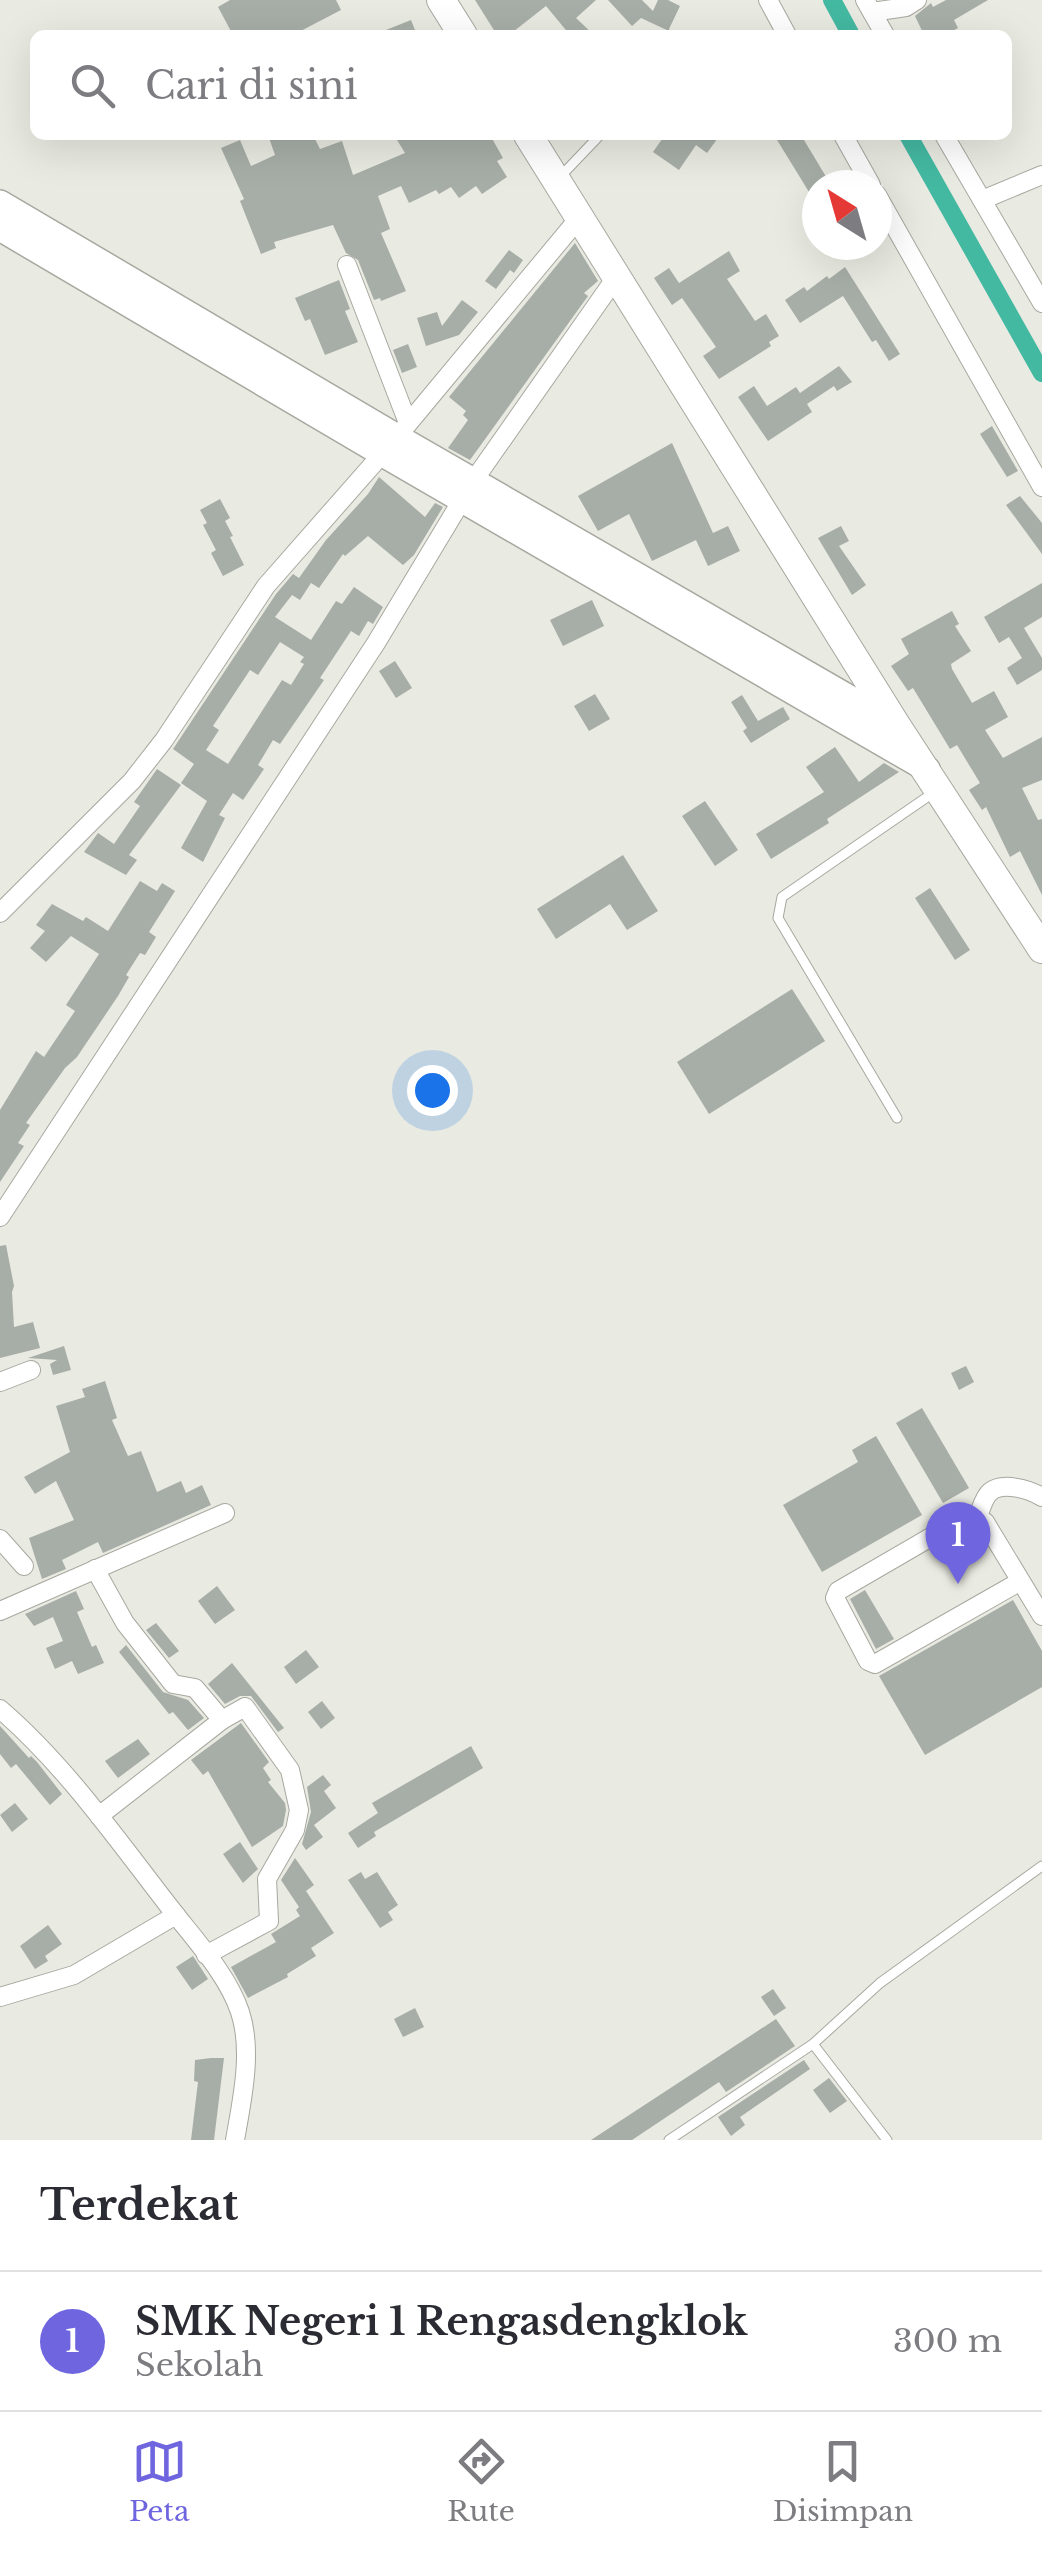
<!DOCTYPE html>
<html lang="id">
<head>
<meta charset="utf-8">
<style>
	:root { --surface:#fff; --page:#f2f2f3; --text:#2b2b33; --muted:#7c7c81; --line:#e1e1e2; --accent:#6e65df }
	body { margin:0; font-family:"Libre Baskerville",serif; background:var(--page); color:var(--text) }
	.compass { position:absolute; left:802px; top:170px; width:90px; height:90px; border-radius:50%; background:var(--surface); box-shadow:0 10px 40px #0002; rotate:323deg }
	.you { position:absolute; left:432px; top:1090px; width:35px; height:35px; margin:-25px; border:8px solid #fff; border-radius:50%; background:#1a73e8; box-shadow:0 0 0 15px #1a73e833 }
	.badge { display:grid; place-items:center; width:65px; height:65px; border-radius:50%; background:var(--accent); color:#fff; font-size:32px; font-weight:700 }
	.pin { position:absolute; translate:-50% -82px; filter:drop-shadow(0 2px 5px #0008) }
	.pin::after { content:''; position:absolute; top:52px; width:35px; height:30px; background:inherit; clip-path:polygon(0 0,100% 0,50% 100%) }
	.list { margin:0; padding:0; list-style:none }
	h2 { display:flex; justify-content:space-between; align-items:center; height:130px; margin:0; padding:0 40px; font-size:42px }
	h2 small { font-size:32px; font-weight:400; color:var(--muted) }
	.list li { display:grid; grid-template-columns:65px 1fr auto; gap:30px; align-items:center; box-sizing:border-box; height:140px; padding:0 40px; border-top:2px solid var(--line) }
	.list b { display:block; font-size:38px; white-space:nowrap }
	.list p { margin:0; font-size:32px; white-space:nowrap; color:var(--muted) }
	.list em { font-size:32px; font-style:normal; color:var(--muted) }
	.icon { flex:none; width:55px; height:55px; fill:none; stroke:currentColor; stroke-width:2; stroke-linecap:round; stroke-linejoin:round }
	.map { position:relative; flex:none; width:1042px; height:2140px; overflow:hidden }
	.search { position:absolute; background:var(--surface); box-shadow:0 10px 40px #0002; left:30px; right:30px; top:30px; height:110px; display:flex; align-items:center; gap:25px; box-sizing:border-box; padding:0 35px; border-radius:15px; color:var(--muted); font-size:38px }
	.sheet { height:270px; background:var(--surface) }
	nav { display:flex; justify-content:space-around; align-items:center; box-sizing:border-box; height:140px; border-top:2px solid var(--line); background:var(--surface); font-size:28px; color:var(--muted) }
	nav a { display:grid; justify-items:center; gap:5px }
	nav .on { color:var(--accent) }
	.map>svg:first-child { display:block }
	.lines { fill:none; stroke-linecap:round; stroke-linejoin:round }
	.canal { stroke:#44b9a2; stroke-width:18 }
	.building { fill:#a7aea7; fill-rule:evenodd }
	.lane-casing { stroke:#a8a8a0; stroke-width:11 }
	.street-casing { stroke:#a8a8a0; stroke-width:20 }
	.secondary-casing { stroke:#a8a8a0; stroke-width:28 }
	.primary-casing { stroke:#a8a8a0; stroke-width:30 }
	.lane { stroke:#fff; stroke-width:9 }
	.street { stroke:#fff; stroke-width:18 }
	.secondary { stroke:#fff; stroke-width:25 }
	.primary { stroke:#fff; stroke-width:28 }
</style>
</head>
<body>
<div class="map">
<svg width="1042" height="2140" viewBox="0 0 1042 2140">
	<rect width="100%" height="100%" fill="#e9eae1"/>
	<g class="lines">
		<g class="canal">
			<path d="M832,0L851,35"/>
			<path d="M908,135L1042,373"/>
		</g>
	</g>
	<g class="building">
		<path d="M230,0H336L341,10L293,35H233L218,7Z"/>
		<path d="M475,0H596L576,18L594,35H570L546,6L509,35H497Z"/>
		<path d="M608,0H642L653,11L658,0H668L680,6L669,29L671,32L641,18L632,26Z"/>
		<path d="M946,0H988L954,20L958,28L945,35H924L915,16L931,3L933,7Z"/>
		<path d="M411,20L417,35H376V34Z"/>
		<path d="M268,135H313L320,149L342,141L353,175L405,153L394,135H490L503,158L497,161L507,177L482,194L476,186L459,198L451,187L439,194L436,190L409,203L401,186L378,196L390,229L381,233L406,291L381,301L380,298L374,300L358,260L346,253L333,225L274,242L276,248L261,254L240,201L244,199L221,148L240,140L251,166L275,155Z"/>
		<path d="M665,135H720L707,153L696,145L679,170L653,152Z"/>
		<path d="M774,135H801L831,185H817V205Z"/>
		<path d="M575,243L598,281L584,293L588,296L470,460L448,448L468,420L463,415L466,411L449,397Z"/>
		<path d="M509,250L523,260L514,273L510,270L496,289L485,281Z"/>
		<path d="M729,251L740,271L727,279L755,321L766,314L779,336L769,342L771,346L719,379L703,356L716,347L682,298L672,305L654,278L669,268L679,283Z"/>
		<path d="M845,267L900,354L889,361L876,340L872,342L843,296L800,323L785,300L804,287L807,291L827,276L829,279Z"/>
		<path d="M339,280L350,309L345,311L358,342L325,355L310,319L305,321L295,298Z"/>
		<path d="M462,300L478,312L459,335L426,346L417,318L437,312L442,326Z"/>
		<path d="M408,344L417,367L402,373L393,350Z"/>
		<path d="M839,366L852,382L837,391L834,386L807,404L812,412L768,441L738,397L754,386L767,406L796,387L800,393Z"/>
		<path d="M992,426L1018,471L1007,477L980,434Z"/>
		<path d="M672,443L713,533L728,526L740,551L708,566L696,540L652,561L629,514L598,531L578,496Z"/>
		<path d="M379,477L425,517L435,503L443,507L414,555L403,565L368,536L345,556L343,554L319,588L311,583L300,600L292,595L275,617L311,640L336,601L342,604L354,587L383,607L373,624L368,621L359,636L351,631L320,678L324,680L280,744L273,740L258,765L264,769L243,800L233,793L219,815L225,818L203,862L181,848L207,801L181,783L194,764L173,749L276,594L293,574L299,578L326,540L368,494ZM280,642L304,657L300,662L304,664L291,685L282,680L228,764L206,750L219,730L213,726L250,670L258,675Z"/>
		<path d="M1020,496L1042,523V554L1006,505Z"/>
		<path d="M220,499L230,518L225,521L233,536L230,537L244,565L223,576L211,553L216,550L203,525L207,523L200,510Z"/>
		<path d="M841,526L849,541L839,546L866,585L852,595L818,538Z"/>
		<path d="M1042,583V617L1024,628L1042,658V670L1017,685L1007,668L1022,658L1009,637L999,643L984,617Z"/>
		<path d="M592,600L604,626L563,646L550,620Z"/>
		<path d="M952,611L959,624L955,626L971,651L951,664L952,669L972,703L994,691L1008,717L985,730L1003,758L1042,737V780L1022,788L1038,820L1042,819V895L1020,851L1010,857L986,807L982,810L969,790L980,783L957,745L950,749L913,688L908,691L891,666L909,654L901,639Z"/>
		<path d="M395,661L412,688L396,698L379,671Z"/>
		<path d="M595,694L610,719L589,731L574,706Z"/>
		<path d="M742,695L758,721L783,707L790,719L751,743L743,731L747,728L731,702Z"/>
		<path d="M835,747L859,782L884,763L899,772L827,819L829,823L771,859L756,834L824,792L806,767Z"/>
		<path d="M157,769L181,785L129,855L137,860L126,875L84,852L98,833L114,844L140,806L134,802Z"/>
		<path d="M705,801L738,850L715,866L682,816Z"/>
		<path d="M623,855L658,911L627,930L610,904L556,939L537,909Z"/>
		<path d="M140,881L157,891L162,883L175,891L149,932L156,937L145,955L140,953L126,975L129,977L118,996L77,1057L65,1068L26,1123L30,1125L18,1143L24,1146L0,1182V1110L36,1051L44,1057L75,1011L66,1005L99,954L71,936L46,962L30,948L45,931L36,925L52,904L83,921L86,917L108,931Z"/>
		<path d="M930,888L970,950L955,960L915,898Z"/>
		<path d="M792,989L825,1041L709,1114L677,1062Z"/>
		<path d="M6,1245L14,1286L12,1292L14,1327L33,1322L40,1348L0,1358V1246Z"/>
		<path d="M64,1346L71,1370L53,1375L50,1364L57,1360L28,1358Z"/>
		<path d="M966,1366L974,1382L959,1390L951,1373Z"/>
		<path d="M105,1381L117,1418L112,1420L128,1456L141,1451L157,1492L181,1481L186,1493L202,1485L211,1505L103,1553L98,1542L62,1560L66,1569L42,1579L29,1538L74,1520L56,1481L35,1494L24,1477L70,1452L56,1406L85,1397L82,1389Z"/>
		<path d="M922,1408L969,1488L943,1503L896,1423Z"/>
		<path d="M876,1436L922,1515L822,1572L783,1505L858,1462L852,1450Z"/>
		<path d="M217,1586L235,1610L215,1624L198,1601Z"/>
		<path d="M865,1590L894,1639L876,1649L850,1599Z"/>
		<path d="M76,1591L84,1609L77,1612L92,1647L96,1645L104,1663L78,1674L72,1661L55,1669L46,1648L63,1641L53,1617L34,1626L25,1614Z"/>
		<path d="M1013,1600L1042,1651V1687L925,1755L879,1676Z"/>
		<path d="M156,1623L179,1651L169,1658L146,1630Z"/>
		<path d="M126,1645L163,1692L188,1700L204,1718L188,1730L173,1712L169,1714L119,1652Z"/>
		<path d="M306,1650L319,1667L296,1684L284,1667Z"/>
		<path d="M232,1663L284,1728L278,1732L251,1696H240L225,1704L208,1684Z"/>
		<path d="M322,1701L335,1718L321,1729L308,1712Z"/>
		<path d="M241,1723L269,1762L263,1768L271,1780L268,1782L285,1803L286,1810L283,1826L252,1847L208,1771L203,1775L191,1760Z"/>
		<path d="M0,1726L29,1758L31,1756L37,1762L62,1794L50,1805L16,1764L11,1768L0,1754Z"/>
		<path d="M138,1739L150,1754L118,1778L105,1761Z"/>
		<path d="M471,1746L483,1768L374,1832L376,1836L358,1848L348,1833L378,1813L372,1803Z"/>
		<path d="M323,1775L331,1785L324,1791L336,1808L314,1825L323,1837L306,1850L302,1844L311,1812L307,1787Z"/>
		<path d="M15,1803L28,1819L12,1832L0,1815Z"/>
		<path d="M240,1842L258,1869L243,1883L223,1854Z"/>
		<path d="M295,1858L314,1885L306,1891L334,1933L311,1948L316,1956L287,1974L288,1977L248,1998L231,1967L276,1942L271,1934L300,1916L296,1910L299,1907L281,1880Z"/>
		<path d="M361,1872L365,1879L377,1872L398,1905L388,1912L393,1920L380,1928L348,1880Z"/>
		<path d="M48,1925L62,1944L45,1956L48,1961L35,1969L20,1946Z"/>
		<path d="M193,1956L208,1979L192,1990L176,1967Z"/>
		<path d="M773,1989L786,2008L774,2016L761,1997Z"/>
		<path d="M415,2008L424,2027L403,2037L394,2019Z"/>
		<path d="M776,2019L795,2046L726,2092L719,2082L632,2140H591Z"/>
		<path d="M211,2058H224L214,2140H191L198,2082L194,2081L195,2060Z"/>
		<path d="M804,2060L810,2069L740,2117L745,2125L731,2136L718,2117Z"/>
		<path d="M829,2078L847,2101L830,2113L813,2090Z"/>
	</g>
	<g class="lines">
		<defs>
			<g id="lane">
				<path d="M559,178L600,135"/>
				<path d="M897,1118L778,918L782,897L933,793"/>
				<path d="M813,2044L887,2140"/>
				<path d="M669,2140L813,2044L880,1983L1042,1866"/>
			</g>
			<g id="street">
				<path d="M768,0L787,35"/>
				<path d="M865,0L885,35"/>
				<path d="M872,12L906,7L917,0"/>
				<path d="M843,135L871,185"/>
				<path d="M944,135L1042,303"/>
				<path d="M877,195L1042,487"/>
				<path d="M982,200L1042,175"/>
				<path d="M347,265L408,423"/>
				<path d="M0,913L132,781L164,740L266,586L397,437L579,218"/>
				<path d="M0,1217L376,643L474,480L617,276"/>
				<path d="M0,1382L31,1370"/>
				<path d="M978,1516C981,1509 984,1497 990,1492C1003,1481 1030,1490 1042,1497"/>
				<path d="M0,1539L24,1566"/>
				<path d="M95,1569L125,1623L173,1684L195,1688L222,1720L245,1707L290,1770L299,1810L295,1830L267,1879L269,1921L206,1955"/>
				<path d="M1019,1582L875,1664L868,1661L835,1598L838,1591L962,1519L974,1515L985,1522L1042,1616"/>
				<path d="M0,1611L225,1513"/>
				<path d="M0,1709C65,1765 116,1838 168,1905C193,1938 227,1973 240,2012C253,2051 242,2100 235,2140"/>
				<path d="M99,1816L222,1720"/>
				<path d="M0,1997L74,1975L176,1915"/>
			</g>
			<g id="secondary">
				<path d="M0,203L397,437L896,725"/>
				<path d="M0,228L383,454L927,769"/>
			</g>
			<g id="primary">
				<path d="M441,0L463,35"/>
				<path d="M528,135L896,725L1042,949"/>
			</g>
		</defs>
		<use href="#lane" class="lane-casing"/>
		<use href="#street" class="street-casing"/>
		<use href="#secondary" class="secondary-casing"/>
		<use href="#primary" class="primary-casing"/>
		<use href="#lane" class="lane"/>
		<use href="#street" class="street"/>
		<use href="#secondary" class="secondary"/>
		<use href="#primary" class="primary"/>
	</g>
</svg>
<svg class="compass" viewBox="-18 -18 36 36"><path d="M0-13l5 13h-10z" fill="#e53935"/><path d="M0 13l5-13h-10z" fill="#7c7c81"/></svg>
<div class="you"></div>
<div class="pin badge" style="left:958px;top:1584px">1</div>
<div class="search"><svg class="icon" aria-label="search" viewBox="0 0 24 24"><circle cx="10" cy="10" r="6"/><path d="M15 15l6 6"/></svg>Cari di sini</div>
</div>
<section class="sheet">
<h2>Terdekat<small></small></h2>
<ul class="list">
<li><span class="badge">1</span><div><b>SMK Negeri 1 Rengasdengklok</b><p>Sekolah</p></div><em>300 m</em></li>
</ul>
</section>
<nav>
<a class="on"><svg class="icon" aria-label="map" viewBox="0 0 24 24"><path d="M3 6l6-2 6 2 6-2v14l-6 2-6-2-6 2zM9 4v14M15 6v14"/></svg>Peta</a>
<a><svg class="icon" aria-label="directions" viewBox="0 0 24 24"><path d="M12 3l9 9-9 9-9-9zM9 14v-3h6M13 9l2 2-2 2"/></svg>Rute</a>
<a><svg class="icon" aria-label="saved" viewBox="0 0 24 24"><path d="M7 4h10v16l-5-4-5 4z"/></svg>Disimpan</a>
</nav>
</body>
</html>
